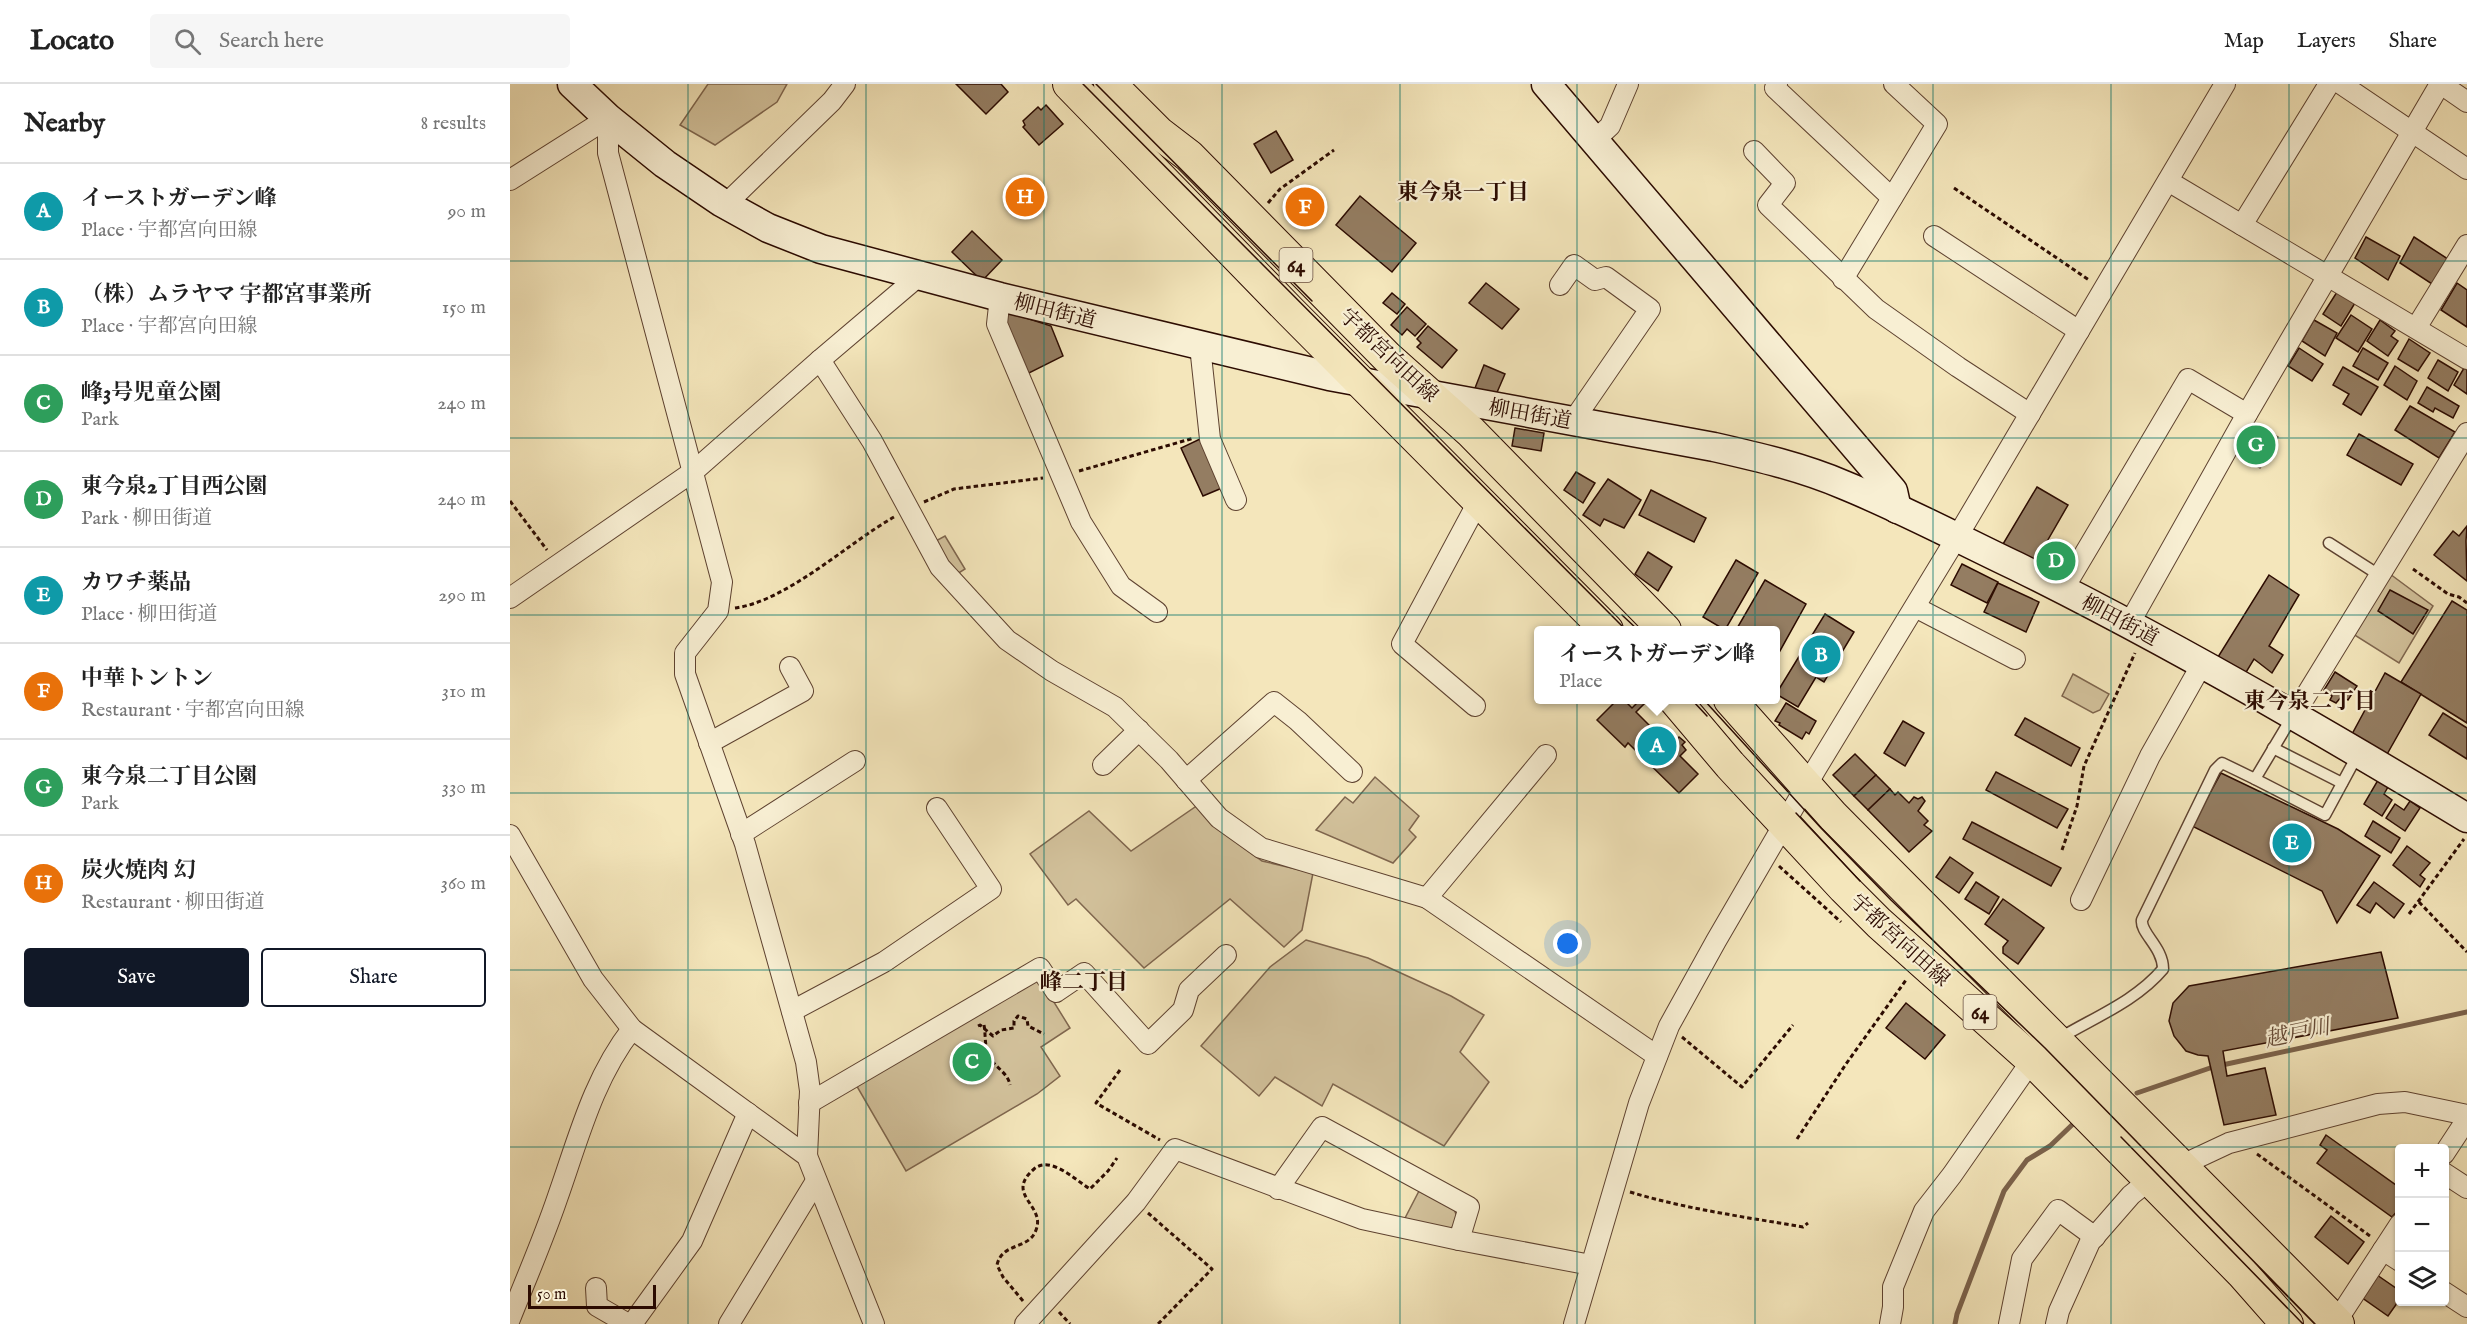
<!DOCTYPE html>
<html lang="en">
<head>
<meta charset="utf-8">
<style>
	:root { --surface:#fff; --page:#f6f6f6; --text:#222; --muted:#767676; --line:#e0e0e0; --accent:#111827 }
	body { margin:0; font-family:"IM FELL English","Noto Serif JP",serif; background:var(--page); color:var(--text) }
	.controls { position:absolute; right:18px; bottom:18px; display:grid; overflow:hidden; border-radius:6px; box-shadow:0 2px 4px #0004 }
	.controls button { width:54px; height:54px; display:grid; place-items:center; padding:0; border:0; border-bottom:2px solid var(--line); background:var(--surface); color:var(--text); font:30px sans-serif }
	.scale { position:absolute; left:18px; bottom:15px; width:128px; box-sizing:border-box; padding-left:6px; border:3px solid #2c0b01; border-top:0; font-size:16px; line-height:21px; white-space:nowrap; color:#2c0b01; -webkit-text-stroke:4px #f8efd3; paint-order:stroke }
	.you { position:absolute; left:1058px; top:860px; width:21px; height:21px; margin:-15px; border:4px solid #fff; border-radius:50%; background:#1a73e8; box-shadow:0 0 0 9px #1a73e833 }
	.badge { display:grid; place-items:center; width:39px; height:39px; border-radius:50%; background:var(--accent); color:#fff; font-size:20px; font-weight:700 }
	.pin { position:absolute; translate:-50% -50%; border:3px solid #fff; box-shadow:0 2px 6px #0006 }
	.popup { position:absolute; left:1024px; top:542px; width:246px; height:78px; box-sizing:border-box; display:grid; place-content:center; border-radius:6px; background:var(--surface); filter:drop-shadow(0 2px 4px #0005); font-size:20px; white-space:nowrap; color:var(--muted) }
	.popup b { font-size:22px; color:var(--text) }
	.popup::after { content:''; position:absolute; left:50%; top:100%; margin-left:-12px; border:12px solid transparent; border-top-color:var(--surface) }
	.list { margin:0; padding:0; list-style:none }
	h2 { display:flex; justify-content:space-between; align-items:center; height:78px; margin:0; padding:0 24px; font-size:26px }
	h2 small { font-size:20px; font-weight:400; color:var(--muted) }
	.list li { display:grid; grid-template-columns:39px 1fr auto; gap:18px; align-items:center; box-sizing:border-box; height:96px; padding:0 24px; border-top:2px solid var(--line) }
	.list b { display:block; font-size:22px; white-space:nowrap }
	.list p { margin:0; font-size:20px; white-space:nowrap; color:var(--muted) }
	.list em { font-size:20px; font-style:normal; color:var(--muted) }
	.actions { display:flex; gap:12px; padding:18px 24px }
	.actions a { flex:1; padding:14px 0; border:2px solid var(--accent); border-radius:6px; text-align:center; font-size:21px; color:var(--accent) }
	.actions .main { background:var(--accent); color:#fff }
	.icon { flex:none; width:33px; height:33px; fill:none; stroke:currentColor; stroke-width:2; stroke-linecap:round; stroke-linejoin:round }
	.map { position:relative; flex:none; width:1957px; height:1240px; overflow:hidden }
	header { display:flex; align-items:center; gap:36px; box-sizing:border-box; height:84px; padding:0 30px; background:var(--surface); border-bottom:2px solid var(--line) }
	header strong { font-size:28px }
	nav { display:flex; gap:33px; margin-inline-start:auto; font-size:21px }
	.search { width:420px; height:54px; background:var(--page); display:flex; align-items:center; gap:15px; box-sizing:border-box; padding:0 21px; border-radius:6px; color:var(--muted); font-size:22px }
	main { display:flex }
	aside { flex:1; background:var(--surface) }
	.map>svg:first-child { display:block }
	.green { fill:#d2c19b; stroke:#7f664e; stroke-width:1.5 }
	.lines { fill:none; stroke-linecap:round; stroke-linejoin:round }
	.stream { stroke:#7b624b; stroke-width:5 }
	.building { fill:#947d62; stroke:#2c0b01; stroke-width:1.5 }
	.lane-casing { stroke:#5e4230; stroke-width:13 }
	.street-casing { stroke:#5e4230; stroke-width:22 }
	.secondary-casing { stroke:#2c0b01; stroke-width:31 }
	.primary-casing { stroke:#2c0b01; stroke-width:34 }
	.path { stroke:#2c0b01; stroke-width:3; stroke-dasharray:4.5 3; stroke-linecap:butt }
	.lane { stroke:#f8efd3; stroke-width:10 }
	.street { stroke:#f8efd3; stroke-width:20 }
	.secondary { stroke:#f8efd3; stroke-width:28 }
	.primary { stroke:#f4e6bb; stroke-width:32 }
	.tram { stroke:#2c0b01; stroke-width:1.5 }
	.grid { fill:none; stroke:#0f766e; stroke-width:1.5; stroke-opacity:0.55 }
	.labels { text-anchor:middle; stroke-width:4.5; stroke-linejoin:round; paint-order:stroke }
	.shield { fill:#f8efd3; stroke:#694f40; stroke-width:1.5 }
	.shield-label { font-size:20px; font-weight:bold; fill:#2c0b01 }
	.street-label { font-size:21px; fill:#2c0b01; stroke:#f8efd3 }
	.neighbourhood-label { font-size:22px; font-weight:bold; fill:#2c0b01; stroke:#f8efd3 }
	.water-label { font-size:22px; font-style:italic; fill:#674c38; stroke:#f8efd3 }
</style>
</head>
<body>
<header>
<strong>Locato</strong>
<div class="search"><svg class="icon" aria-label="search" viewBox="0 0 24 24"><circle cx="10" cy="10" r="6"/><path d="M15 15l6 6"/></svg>Search here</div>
<nav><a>Map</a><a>Layers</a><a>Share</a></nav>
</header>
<main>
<aside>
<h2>Nearby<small>8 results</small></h2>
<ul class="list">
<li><span class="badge" style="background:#0f9aa8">A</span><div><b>イーストガーデン峰</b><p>Place · 宇都宮向田線</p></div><em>90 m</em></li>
<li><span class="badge" style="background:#0f9aa8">B</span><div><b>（株）ムラヤマ 宇都宮事業所</b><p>Place · 宇都宮向田線</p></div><em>150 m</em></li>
<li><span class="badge" style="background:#2e9e5b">C</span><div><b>峰3号児童公園</b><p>Park</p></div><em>240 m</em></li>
<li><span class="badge" style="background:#2e9e5b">D</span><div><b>東今泉2丁目西公園</b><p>Park · 柳田街道</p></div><em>240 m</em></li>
<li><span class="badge" style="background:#0f9aa8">E</span><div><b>カワチ薬品</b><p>Place · 柳田街道</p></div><em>290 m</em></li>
<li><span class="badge" style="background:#e8710a">F</span><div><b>中華トントン</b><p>Restaurant · 宇都宮向田線</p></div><em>310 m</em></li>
<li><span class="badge" style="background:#2e9e5b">G</span><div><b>東今泉二丁目公園</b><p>Park</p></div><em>330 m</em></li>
<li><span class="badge" style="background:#e8710a">H</span><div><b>炭火焼肉 幻</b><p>Restaurant · 柳田街道</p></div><em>360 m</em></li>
</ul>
<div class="actions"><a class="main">Save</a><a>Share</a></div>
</aside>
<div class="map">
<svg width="1957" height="1240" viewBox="0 0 1957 1240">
	<rect width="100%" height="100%" fill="#f4e6bb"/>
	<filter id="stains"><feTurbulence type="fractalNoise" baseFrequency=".00333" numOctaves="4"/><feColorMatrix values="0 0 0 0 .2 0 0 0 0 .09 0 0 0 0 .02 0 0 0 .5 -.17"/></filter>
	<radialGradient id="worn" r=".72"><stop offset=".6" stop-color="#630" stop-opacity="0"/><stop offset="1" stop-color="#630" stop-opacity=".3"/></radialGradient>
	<g class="green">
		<path d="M198,0H277L267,18L205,61L170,41Z"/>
		<path d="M1749,342L1768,353L1750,384L1724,368L1738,343Z"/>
		<path d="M435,452L455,485L444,492L422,459Z"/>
		<path d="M1541,456L1566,472L1557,487L1544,492L1526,482Z"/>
		<path d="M1880,490L1923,522L1889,579L1843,550Z"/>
		<path d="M1563,590L1599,610L1590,626L1583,629L1552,612Z"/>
		<path d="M865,693L909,732L899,746L906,753L883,779L806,746L835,713L843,719Z"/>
		<path d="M688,721L706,743L752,777L803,789L792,846L774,863L720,815L634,884L566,815L558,821L520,770L579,727L621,767Z"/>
		<path d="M796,856L858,874L941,912L974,931L950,968L979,998L934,1062L823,1000L812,1022L765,993L749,1012L691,962L760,883Z"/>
		<path d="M529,894L560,944L531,963L550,992L527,1010L396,1087L345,999Z"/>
		<path d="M909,1107L944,1125L947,1133L945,1142L934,1147L893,1138Z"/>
	</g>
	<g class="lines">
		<g class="stream">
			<path d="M1627,1009L1703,983L1957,928"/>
			<path d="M1445,1240L1447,1230L1494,1107L1517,1076L1540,1062L1564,1039"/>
		</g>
	</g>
	<g class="building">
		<path d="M446,0H491L498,8L476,30Z"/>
		<path d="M536,21L553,40L529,61L513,43L515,41L513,37L528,23L531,26Z"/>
		<path d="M766,47L783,76L761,89L744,60Z"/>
		<path d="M797,104L814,123L795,140L778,120Z"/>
		<path d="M850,112L906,159L882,188L826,141Z"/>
		<path d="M462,147L492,176L472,197L442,168Z"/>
		<path d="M1856,153L1890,172L1878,196L1845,174Z"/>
		<path d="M1904,153L1941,177L1925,202L1890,179Z"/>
		<path d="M976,199L1009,225L992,245L959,219Z"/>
		<path d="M1947,199L1957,206V243L1931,226Z"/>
		<path d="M1827,208L1845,219L1831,242L1813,230Z"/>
		<path d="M882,209L895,220L887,230L873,219Z"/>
		<path d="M897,223L916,240L905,252L897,245L892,251L881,241Z"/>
		<path d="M495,227L541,242L553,272L513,292L492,239Z"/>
		<path d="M1841,231L1862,245L1848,268L1826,254Z"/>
		<path d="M1804,236L1827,249L1815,272L1792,257Z"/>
		<path d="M1870,236L1885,247L1881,252L1888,257L1878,272L1857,257Z"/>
		<path d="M918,242L947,266L932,284L907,263L911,259L907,255Z"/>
		<path d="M1899,255L1920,269L1908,287L1888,275Z"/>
		<path d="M1789,264L1813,280L1802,297L1778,282Z"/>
		<path d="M1853,264L1878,279L1868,296L1843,282Z"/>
		<path d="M1928,276L1948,288L1938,307L1918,294Z"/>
		<path d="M974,281L995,290L985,313L965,304Z"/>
		<path d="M1885,282L1907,297L1897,316L1874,301Z"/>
		<path d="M1833,283L1868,303L1851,331L1833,320L1839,310L1823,301Z"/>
		<path d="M1954,284L1957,286V310L1944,301Z"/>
		<path d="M1917,303L1949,322L1943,334L1925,324L1923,328L1908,319Z"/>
		<path d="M1900,322L1945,348L1929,374L1885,346Z"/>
		<path d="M1005,344L1034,349L1031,367L1002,362Z"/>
		<path d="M1849,350L1903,380L1891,401L1837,371Z"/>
		<path d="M690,355L712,404L693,412L671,364Z"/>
		<path d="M1066,388L1085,399L1073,419L1054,406Z"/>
		<path d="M1098,395L1131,416L1114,444L1094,435L1090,442L1073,431Z"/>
		<path d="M1527,403L1558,421L1524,480L1493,460Z"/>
		<path d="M1141,406L1196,434L1184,458L1129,431Z"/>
		<path d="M1957,442L1956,457L1957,497L1924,471L1943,447L1949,452Z"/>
		<path d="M1138,468L1162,483L1148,507L1125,490Z"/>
		<path d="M1226,476L1248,489L1215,546L1193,533Z"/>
		<path d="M1452,480L1488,498L1477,519L1441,501Z"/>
		<path d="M1759,491L1789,511L1759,562L1773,571L1762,589L1744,575L1735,590L1708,573Z"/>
		<path d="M1255,496L1296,520L1266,574V546H1226Z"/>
		<path d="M1488,499L1529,518L1516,548L1474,528Z"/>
		<path d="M1880,506L1918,526L1903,550L1868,527Z"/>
		<path d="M1942,517L1957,526V639L1891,598Z"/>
		<path d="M1315,530L1344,548L1314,598L1306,593L1288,623L1266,610Z"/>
		<path d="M1825,588L1847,602L1838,616L1832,612L1826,619L1820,616L1822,612L1814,606Z"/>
		<path d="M1875,589L1911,610L1876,672L1841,652Z"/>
		<path d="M1107,616L1110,618L1114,616L1122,624L1130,616L1134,620L1126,628L1160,662L1169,653L1175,658L1172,661L1176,666L1170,672L1188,690L1169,709L1118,659L1115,663L1087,636Z"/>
		<path d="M1276,619L1306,637L1299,650L1296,648L1292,655L1269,641L1270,639L1265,637Z"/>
		<path d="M1933,629L1957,644V675L1919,651Z"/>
		<path d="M1515,634L1570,664L1561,682L1505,651Z"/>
		<path d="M1393,637L1414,649L1395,682L1374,669Z"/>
		<path d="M1345,670L1366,691L1344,712L1323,691Z"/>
		<path d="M1486,688L1558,725L1547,744L1476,706Z"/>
		<path d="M1711,689L1828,745L1870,772L1827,839L1812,807L1682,742Z"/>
		<path d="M1366,691L1380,705L1358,726L1344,712Z"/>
		<path d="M1868,696L1878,703L1874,710L1882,716L1872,732L1854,720Z"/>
		<path d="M1380,705L1385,711L1388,708L1399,719L1404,713L1408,715L1412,713L1415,717L1408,727L1418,737L1414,741L1422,747L1399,768L1358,726Z"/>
		<path d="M1900,717L1910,724L1895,747L1876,734L1885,720L1894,726Z"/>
		<path d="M1863,737L1890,754L1881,769L1855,752Z"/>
		<path d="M1462,738L1551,784L1541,802L1453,755Z"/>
		<path d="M1897,762L1920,779L1910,791L1915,795L1910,803L1883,781Z"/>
		<path d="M1440,773L1463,789L1449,809L1426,793Z"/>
		<path d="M1466,798L1489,813L1479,830L1455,815Z"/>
		<path d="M1864,798L1894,820L1884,834L1866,819L1860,829L1847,821Z"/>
		<path d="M1493,815L1534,844L1508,880L1493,869V863L1498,857L1475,840Z"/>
		<path d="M1871,868L1888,934L1713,967L1717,992L1755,984L1766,1031L1714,1041L1698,972L1688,971L1676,967L1664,952L1659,937L1663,919L1679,902Z"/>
		<path d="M1396,919L1435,951L1415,975L1376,944Z"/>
		<path d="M1816,1051L1890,1104V1124L1882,1133L1807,1079L1817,1066L1810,1061Z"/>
		<path d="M1821,1132L1854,1158L1838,1180L1805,1153Z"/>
		<path d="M1867,1191L1890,1207V1215L1878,1232L1851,1213Z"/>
	</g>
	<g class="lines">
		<defs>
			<g id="lane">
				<path d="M1819,459L1869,491"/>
				<path d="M1763,664L1832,699"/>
				<path d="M1745,695L1815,731L1848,670"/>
				<path d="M1550,954C1585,933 1626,917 1653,885C1653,863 1630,849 1632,836L1705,686L1712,679L1745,695L1782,633"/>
			</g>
			<g id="street">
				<path d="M1267,0L1265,4L1382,114"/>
				<path d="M1831,0L1957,85"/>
				<path d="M1931,0L1957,18"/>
				<path d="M98,34V69L212,498L208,527L175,569V590L235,760L296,978L300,1007L297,1072"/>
				<path d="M1085,56L1100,42L1118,0"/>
				<path d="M1244,67L1275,99L1258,121L1366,225L1448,283L1520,330"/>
				<path d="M0,96L98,34"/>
				<path d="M1658,97L1957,275"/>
				<path d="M215,121L322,17L335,0"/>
				<path d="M1732,141L1819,0"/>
				<path d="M1424,152L1569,247"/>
				<path d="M1333,195L1427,40L1384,0"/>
				<path d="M1050,201L1064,181L1085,196L1096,193L1140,225L1063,337"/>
				<path d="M490,213L487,240L571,438L611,502L647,528"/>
				<path d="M1906,244L1957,161"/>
				<path d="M690,262L700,355L726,416"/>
				<path d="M310,276L362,357L430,483L497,556L542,587L605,623L659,676L709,734L751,764L917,814L1147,972"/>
				<path d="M1553,506L1678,295L1737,330"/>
				<path d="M0,514L184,387L310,276L410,191"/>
				<path d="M1405,523L1505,575"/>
				<path d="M1619,540L1737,330L1930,0"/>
				<path d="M965,622L892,560L969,416"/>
				<path d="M1784,631L1957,349"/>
				<path d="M199,659L293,607L280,583"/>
				<path d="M593,681L629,646"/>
				<path d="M676,696L764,618L788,637L842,688"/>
				<path d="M231,750L345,677"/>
				<path d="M0,751L83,895L122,945L297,1072L364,1240"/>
				<path d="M917,814L1036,671"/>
				<path d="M1571,816L1640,672L1692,580"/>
				<path d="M282,927L374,878L481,805L427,724"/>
				<path d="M299,1019L530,884L546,908L574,889L638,960L673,926L679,906L716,871"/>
				<path d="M1934,1070L1957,1035"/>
				<path d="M1672,1081L1719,1059L1868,1020L1895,1018L1957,1031"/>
				<path d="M1934,1089L1957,1104"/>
				<path d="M768,1105L812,1043L959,1123L949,1156"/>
				<path d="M1873,1166L1890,1177"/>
				<path d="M86,1204L87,1222L118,1240"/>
				<path d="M1934,1208L1957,1223"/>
				<path d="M0,1235C16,1195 33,1156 47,1115C68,1056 83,995 122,945"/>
				<path d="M1826,1238L1890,1140"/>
				<path d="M122,1240L182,1157L238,1029"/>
				<path d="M219,1240L306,1097"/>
				<path d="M515,1240L626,1118L665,1065L852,1135L949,1156L1081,1181"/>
				<path d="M1064,1240L1129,1019L1159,942L1206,857L1306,685L1450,448L1715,0"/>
				<path d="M1380,1240L1383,1223V1203L1414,1127L1442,1091L1522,976"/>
				<path d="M1499,1240L1512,1175L1548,1126L1585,1153"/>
				<path d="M1546,1240L1549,1227L1580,1158L1621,1111L1641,1095"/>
			</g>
			<g id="secondary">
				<path d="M62,0L98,34L155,80L211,118L258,144L311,165L490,213L819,292L1204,363C1248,373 1292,383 1334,401C1393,425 1449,455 1506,482C1660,558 1810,645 1957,734"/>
				<path d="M1036,0L1383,407L1387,425"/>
			</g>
			<g id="primary">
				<path d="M559,0L780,227L1097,546"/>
				<path d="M600,0L649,49L679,72L877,273L961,348L1155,546"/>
				<path d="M1165,616L1220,681L1334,804L1369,839L1522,976L1732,1189L1777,1240"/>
				<path d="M1220,616L1323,732L1828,1240"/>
			</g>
		</defs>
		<use href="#lane" class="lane-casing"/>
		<use href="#street" class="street-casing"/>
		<use href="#secondary" class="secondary-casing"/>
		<use href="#primary" class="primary-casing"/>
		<g class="path">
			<path d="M1444,104L1579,196"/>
			<path d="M758,119L770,105L824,66"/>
			<path d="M569,387L684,354"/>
			<path d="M0,417L37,466"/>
			<path d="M414,418L444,405L533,394"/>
			<path d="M1903,485L1938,510L1949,513L1957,519"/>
			<path d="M225,524C277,517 338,459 384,433"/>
			<path d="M1552,766L1567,722L1574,682L1625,569"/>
			<path d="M1269,782L1331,838"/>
			<path d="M1909,818L1957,868"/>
			<path d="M1899,830L1954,755"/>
			<path d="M474,941C476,952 474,964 480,974C486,984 498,989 500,1001"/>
			<path d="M468,942L470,941L483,952L491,946L504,944V937L508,932L517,935L518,942L534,950"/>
			<path d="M1172,953L1232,1003L1283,941"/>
			<path d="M610,986L586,1019L650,1056"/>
			<path d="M1287,1055L1336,980L1396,896"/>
			<path d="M1747,1070L1860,1152"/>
			<path d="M1120,1108C1176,1125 1235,1133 1293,1143L1298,1139"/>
			<path d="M638,1129L702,1185L648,1240"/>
			<path d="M513,1217L493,1193L487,1181C492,1158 519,1166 526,1146C536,1121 494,1111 524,1085C541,1071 565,1096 580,1105L598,1087L607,1074"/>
			<path d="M549,1228L560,1240"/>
		</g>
		<use href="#lane" class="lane"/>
		<use href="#street" class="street"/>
		<use href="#secondary" class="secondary"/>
		<use href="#primary" class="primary"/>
		<g class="tram">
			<path d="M573,0L1116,546"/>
			<path d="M586,0L802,217"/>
			<path d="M1112,531L1128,546"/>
			<path d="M1182,616L1197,632"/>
			<path d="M1194,616L1311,744L1381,816L1535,964L1805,1240"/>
			<path d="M1286,729L1350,797"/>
			<path d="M1611,1053L1793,1240"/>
		</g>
	</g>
	<path class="grid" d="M178,0V1240M356,0V1240M534,0V1240M712,0V1240M890,0V1240M1067,0V1240M1245,0V1240M1423,0V1240M1601,0V1240M1779,0V1240M0,177H1957M0,354H1957M0,531H1957M0,709H1957M0,886H1957M0,1063H1957"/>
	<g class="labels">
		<g class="shield">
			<rect x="769.5" y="164" width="33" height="34" rx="4.5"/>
			<rect x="1453.5" y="911" width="33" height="34" rx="4.5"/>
		</g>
		<g class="shield-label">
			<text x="786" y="188">64</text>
			<text x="1470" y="935">64</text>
		</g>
		<g class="street-label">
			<text transform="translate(545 227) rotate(14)" y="7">柳田街道</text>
			<text transform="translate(879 271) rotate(43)" y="7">宇都宮向田線</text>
			<text transform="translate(1020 330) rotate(10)" y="7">柳田街道</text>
			<text transform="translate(1610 536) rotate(28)" y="7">柳田街道</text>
			<text transform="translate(1390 856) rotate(42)" y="7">宇都宮向田線</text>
		</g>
		<g class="neighbourhood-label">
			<text x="953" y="115">東今泉一丁目</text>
			<text x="1800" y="624">東今泉二丁目</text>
			<text x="574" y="905">峰二丁目</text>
		</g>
		<g class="water-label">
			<text transform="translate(1787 948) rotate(-12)" y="8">越戸川</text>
		</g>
	</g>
	<rect width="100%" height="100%" filter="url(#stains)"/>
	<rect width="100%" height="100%" fill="url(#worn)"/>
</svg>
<div class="controls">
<button>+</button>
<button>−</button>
<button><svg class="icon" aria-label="layers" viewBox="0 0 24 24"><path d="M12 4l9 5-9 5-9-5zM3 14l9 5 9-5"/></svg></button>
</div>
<div class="scale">50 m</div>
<div class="you"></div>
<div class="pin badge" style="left:1147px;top:662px;background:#0f9aa8">A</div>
<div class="popup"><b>イーストガーデン峰</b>Place</div>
<div class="pin badge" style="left:1311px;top:571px;background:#0f9aa8">B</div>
<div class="pin badge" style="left:462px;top:978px;background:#2e9e5b">C</div>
<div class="pin badge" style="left:1546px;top:477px;background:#2e9e5b">D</div>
<div class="pin badge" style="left:1782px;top:759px;background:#0f9aa8">E</div>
<div class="pin badge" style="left:795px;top:123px;background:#e8710a">F</div>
<div class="pin badge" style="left:1746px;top:361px;background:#2e9e5b">G</div>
<div class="pin badge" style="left:515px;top:113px;background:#e8710a">H</div>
</div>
</main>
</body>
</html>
